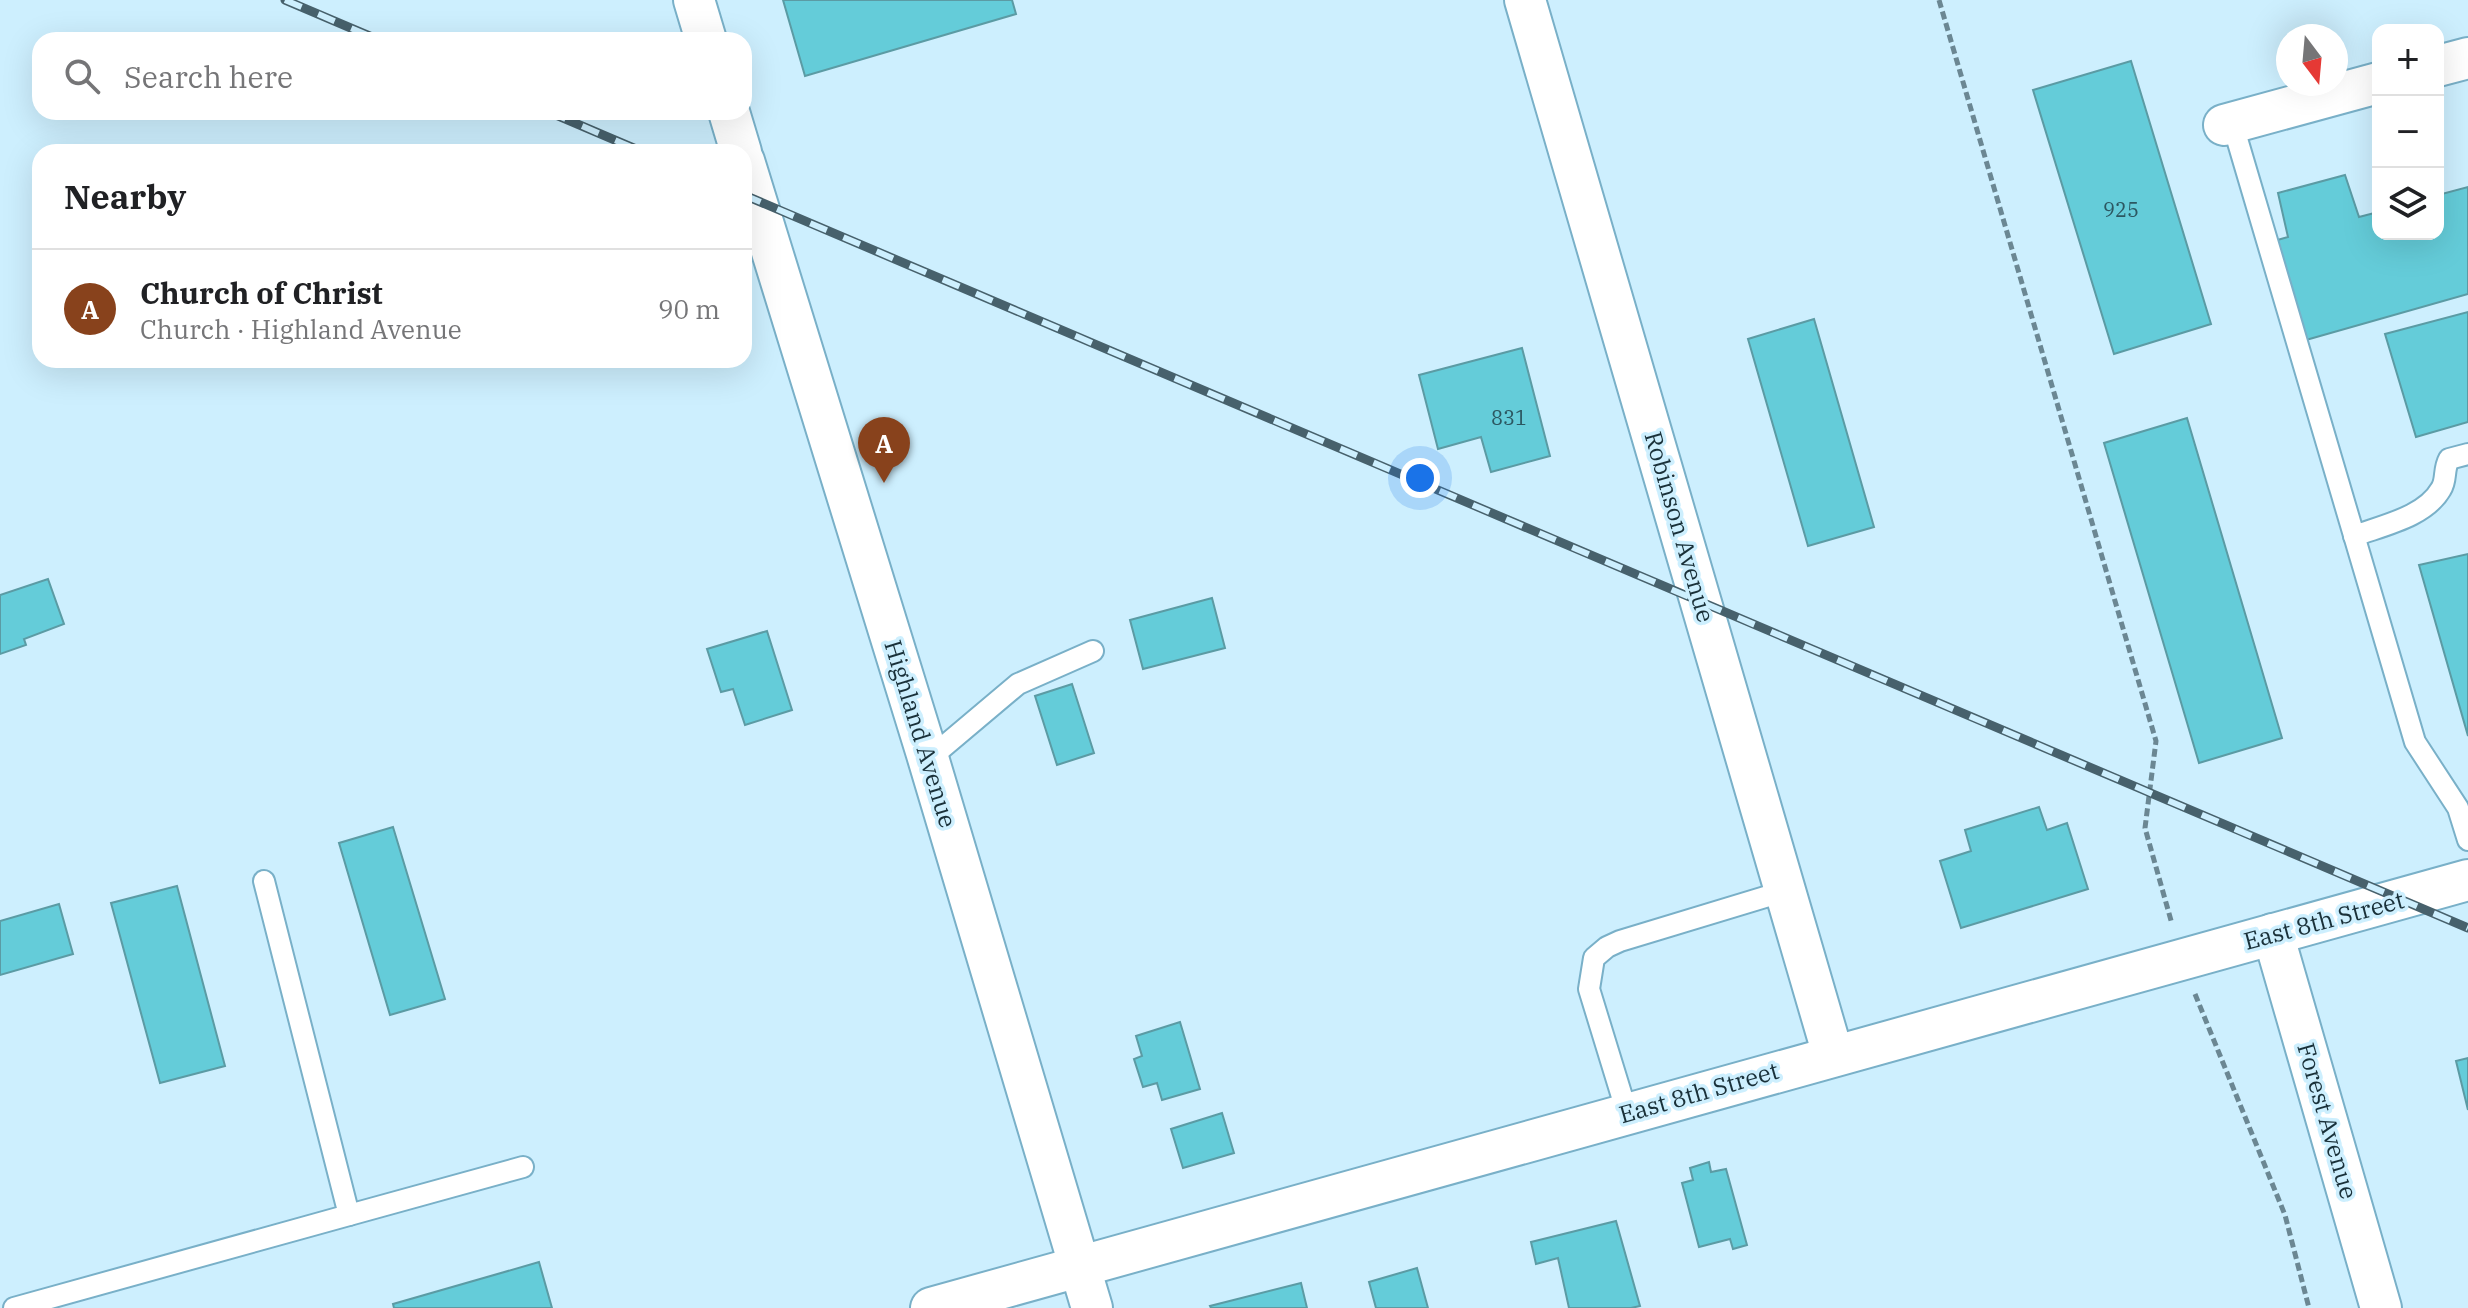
<!DOCTYPE html>
<html lang="en">
<head>
<meta charset="utf-8">
<style>
	:root { --surface:#fff; --page:#f6f6f6; --text:#202124; --muted:#757577; --line:#e0e0e0; --accent:#88421c }
	body { margin:0; font-family:"IBM Plex Serif",serif; background:var(--page); color:var(--text) }
	.controls { position:absolute; right:24px; top:24px; display:grid; overflow:hidden; border-radius:16px; box-shadow:0 8px 32px #0002 }
	.controls button { width:72px; height:72px; display:grid; place-items:center; padding:0; border:0; border-bottom:2px solid var(--line); background:var(--surface); color:var(--text); font:40px sans-serif }
	.compass { position:absolute; left:2276px; top:24px; width:72px; height:72px; border-radius:50%; background:var(--surface); box-shadow:0 8px 32px #0002; rotate:164deg }
	.you { position:absolute; left:1420px; top:478px; width:28px; height:28px; margin:-20px; border:6px solid #fff; border-radius:50%; background:#1a73e8; box-shadow:0 0 0 12px #1a73e833 }
	.badge { display:grid; place-items:center; width:52px; height:52px; border-radius:50%; background:var(--accent); color:#fff; font-size:26px; font-weight:700 }
	.pin { position:absolute; translate:-50% -66px; filter:drop-shadow(0 2px 4px #0008) }
	.pin::after { content:''; position:absolute; top:42px; width:28px; height:24px; background:inherit; clip-path:polygon(0 0,100% 0,50% 100%) }
	.list { margin:0; padding:0; list-style:none }
	h2 { display:flex; justify-content:space-between; align-items:center; height:104px; margin:0; padding:0 32px; font-size:34px }
	h2 small { font-size:26px; font-weight:400; color:var(--muted) }
	.list li { display:grid; grid-template-columns:52px 1fr auto; gap:24px; align-items:center; box-sizing:border-box; height:120px; padding:0 32px; border-top:2px solid var(--line) }
	.list b { display:block; font-size:30px; white-space:nowrap }
	.list p { margin:0; font-size:26px; white-space:nowrap; color:var(--muted) }
	.list em { font-size:26px; font-style:normal; color:var(--muted) }
	.icon { flex:none; width:44px; height:44px; fill:none; stroke:currentColor; stroke-width:2; stroke-linecap:round; stroke-linejoin:round }
	.map { position:relative; flex:none; width:2468px; height:1308px; overflow:hidden }
	.search { position:absolute; background:var(--surface); box-shadow:0 8px 32px #0002; left:32px; top:32px; width:720px; height:88px; display:flex; align-items:center; gap:20px; box-sizing:border-box; padding:0 28px; border-radius:24px; color:var(--muted); font-size:30px }
	.panel { position:absolute; background:var(--surface); box-shadow:0 8px 32px #0002; left:32px; top:144px; width:720px; height:224px; border-radius:24px }
	.map>svg:first-child { display:block }
	.building { fill:#64ccd9; stroke:#5b9ba4; stroke-width:2 }
	.lines { fill:none; stroke-linecap:round; stroke-linejoin:round }
	.lane-casing { stroke:#79b0c8; stroke-width:24 }
	.street-casing { stroke:#79b0c8; stroke-width:44 }
	.path { stroke:#6b8793; stroke-width:5; stroke-dasharray:8 4; stroke-linecap:butt }
	.lane { stroke:#fff; stroke-width:20 }
	.street { stroke:#fff; stroke-width:40 }
	.rail-casing { stroke:#47616c; stroke-width:9 }
	.rail { stroke:#cdeffe; stroke-width:6; stroke-dasharray:18; stroke-linecap:butt }
	.labels { text-anchor:middle; stroke-width:7; stroke-linejoin:round; paint-order:stroke }
	.number-label { font-size:20px; fill:#2c5761 }
	.street-label { font-size:24px; fill:#193039; stroke:#cdeffe }
</style>
</head>
<body>
<div class="map">
<svg width="2468" height="1308" viewBox="0 0 2468 1308">
	<rect width="100%" height="100%" fill="#cdeffe"/>
	<g class="building">
		<path d="M783,0H1012L1016,14L805,76Z"/>
		<path d="M2131,61L2211,324L2114,354L2033,90Z"/>
		<path d="M2345,175L2359,217L2378,212V234H2438V195L2468,187V294L2306,340L2274,241L2288,237L2278,193Z"/>
		<path d="M2468,312V422L2416,437L2385,334Z"/>
		<path d="M1814,319L1874,527L1808,546L1748,339Z"/>
		<path d="M1522,348L1550,456L1491,472L1481,437L1438,449L1419,375Z"/>
		<path d="M2187,418L2282,738L2199,763L2104,443Z"/>
		<path d="M2468,554V736L2419,565Z"/>
		<path d="M48,579L64,624L24,639L26,645L0,654V595Z"/>
		<path d="M1212,598L1225,648L1143,669L1130,620Z"/>
		<path d="M767,631L792,710L745,725L733,689L721,692L707,649Z"/>
		<path d="M1072,684L1094,753L1057,765L1035,696Z"/>
		<path d="M2039,807L2047,830L2067,823L2088,889L1961,928L1940,861L1971,851L1965,830Z"/>
		<path d="M393,827L445,999L390,1015L339,843Z"/>
		<path d="M177,886L225,1066L160,1083L111,903Z"/>
		<path d="M59,904L73,954L0,975V921Z"/>
		<path d="M1180,1022L1200,1089L1162,1100L1157,1083L1143,1087L1134,1059L1142,1056L1136,1036Z"/>
		<path d="M2468,1058V1110L2456,1061Z"/>
		<path d="M1222,1113L1234,1153L1183,1168L1171,1129Z"/>
		<path d="M1709,1162L1711,1172L1726,1169L1747,1245L1733,1249L1730,1239L1699,1247L1682,1183L1693,1180L1690,1168Z"/>
		<path d="M1616,1221L1640,1306L1631,1308H1569L1558,1258L1536,1264L1531,1242Z"/>
		<path d="M539,1262L552,1308H394L393,1304Z"/>
		<path d="M1417,1268L1428,1308H1376L1369,1282Z"/>
		<path d="M1301,1283L1307,1308H1211L1210,1306Z"/>
	</g>
	<g class="lines">
		<defs>
			<g id="lane">
				<path d="M2232,122L2415,742L2458,808L2468,840"/>
				<path d="M2354,536C2384,525 2425,517 2441,489C2447,480 2443,470 2449,459L2468,454"/>
				<path d="M929,759L1018,684L1093,651"/>
				<path d="M1627,1113L1589,989L1594,958L1607,947L1620,941L1785,891"/>
				<path d="M349,1215L523,1167"/>
				<path d="M14,1308L349,1215L264,881"/>
			</g>
			<g id="street">
				<path d="M694,0L706,40"/>
				<path d="M1525,0L1833,1055"/>
				<path d="M2438,66L2468,58"/>
				<path d="M729,112L741,152"/>
				<path d="M2224,125L2378,83"/>
				<path d="M744,161L926,751L1092,1308"/>
				<path d="M2273,934L2381,1308"/>
				<path d="M931,1308L2468,880"/>
			</g>
		</defs>
		<use href="#lane" class="lane-casing"/>
		<use href="#street" class="street-casing"/>
		<g class="path">
			<path d="M1939,0L2156,741L2145,828L2172,924"/>
			<path d="M2195,994L2285,1215L2309,1308"/>
		</g>
		<use href="#lane" class="lane"/>
		<use href="#street" class="street"/>
		<defs>
			<g id="rail">
				<path d="M285,0L379,40"/>
				<path d="M549,112L643,152"/>
				<path d="M744,195L2468,928"/>
			</g>
		</defs>
		<use href="#rail" class="rail-casing"/>
		<use href="#rail" class="rail"/>
	</g>
	<g class="labels">
		<g class="number-label">
			<text x="2121" y="217">925</text>
			<text x="1509" y="425">831</text>
		</g>
		<g class="street-label">
			<text transform="translate(1679 527) rotate(74)" y="8">Robinson Avenue</text>
			<text transform="translate(920 734) rotate(73)" y="8">Highland Avenue</text>
			<text transform="translate(2324 921) rotate(-15)" y="8">East 8th Street</text>
			<text transform="translate(1699 1093) rotate(-16)" y="8">East 8th Street</text>
			<text transform="translate(2327 1121) rotate(74)" y="8">Forest Avenue</text>
		</g>
	</g>
</svg>
<div class="controls">
<button>+</button>
<button>−</button>
<button><svg class="icon" aria-label="layers" viewBox="0 0 24 24"><path d="M12 4l9 5-9 5-9-5zM3 14l9 5 9-5"/></svg></button>
</div>
<svg class="compass" viewBox="-18 -18 36 36"><path d="M0-13l5 13h-10z" fill="#e53935"/><path d="M0 13l5-13h-10z" fill="#757577"/></svg>
<div class="you"></div>
<div class="pin badge" style="left:884px;top:483px">A</div>
<div class="search"><svg class="icon" aria-label="search" viewBox="0 0 24 24"><circle cx="10" cy="10" r="6"/><path d="M15 15l6 6"/></svg>Search here</div>
<section class="panel">
<h2>Nearby<small></small></h2>
<ul class="list">
<li><span class="badge">A</span><div><b>Church of Christ</b><p>Church · Highland Avenue</p></div><em>90 m</em></li>
</ul>
</section>
</div>
</body>
</html>
